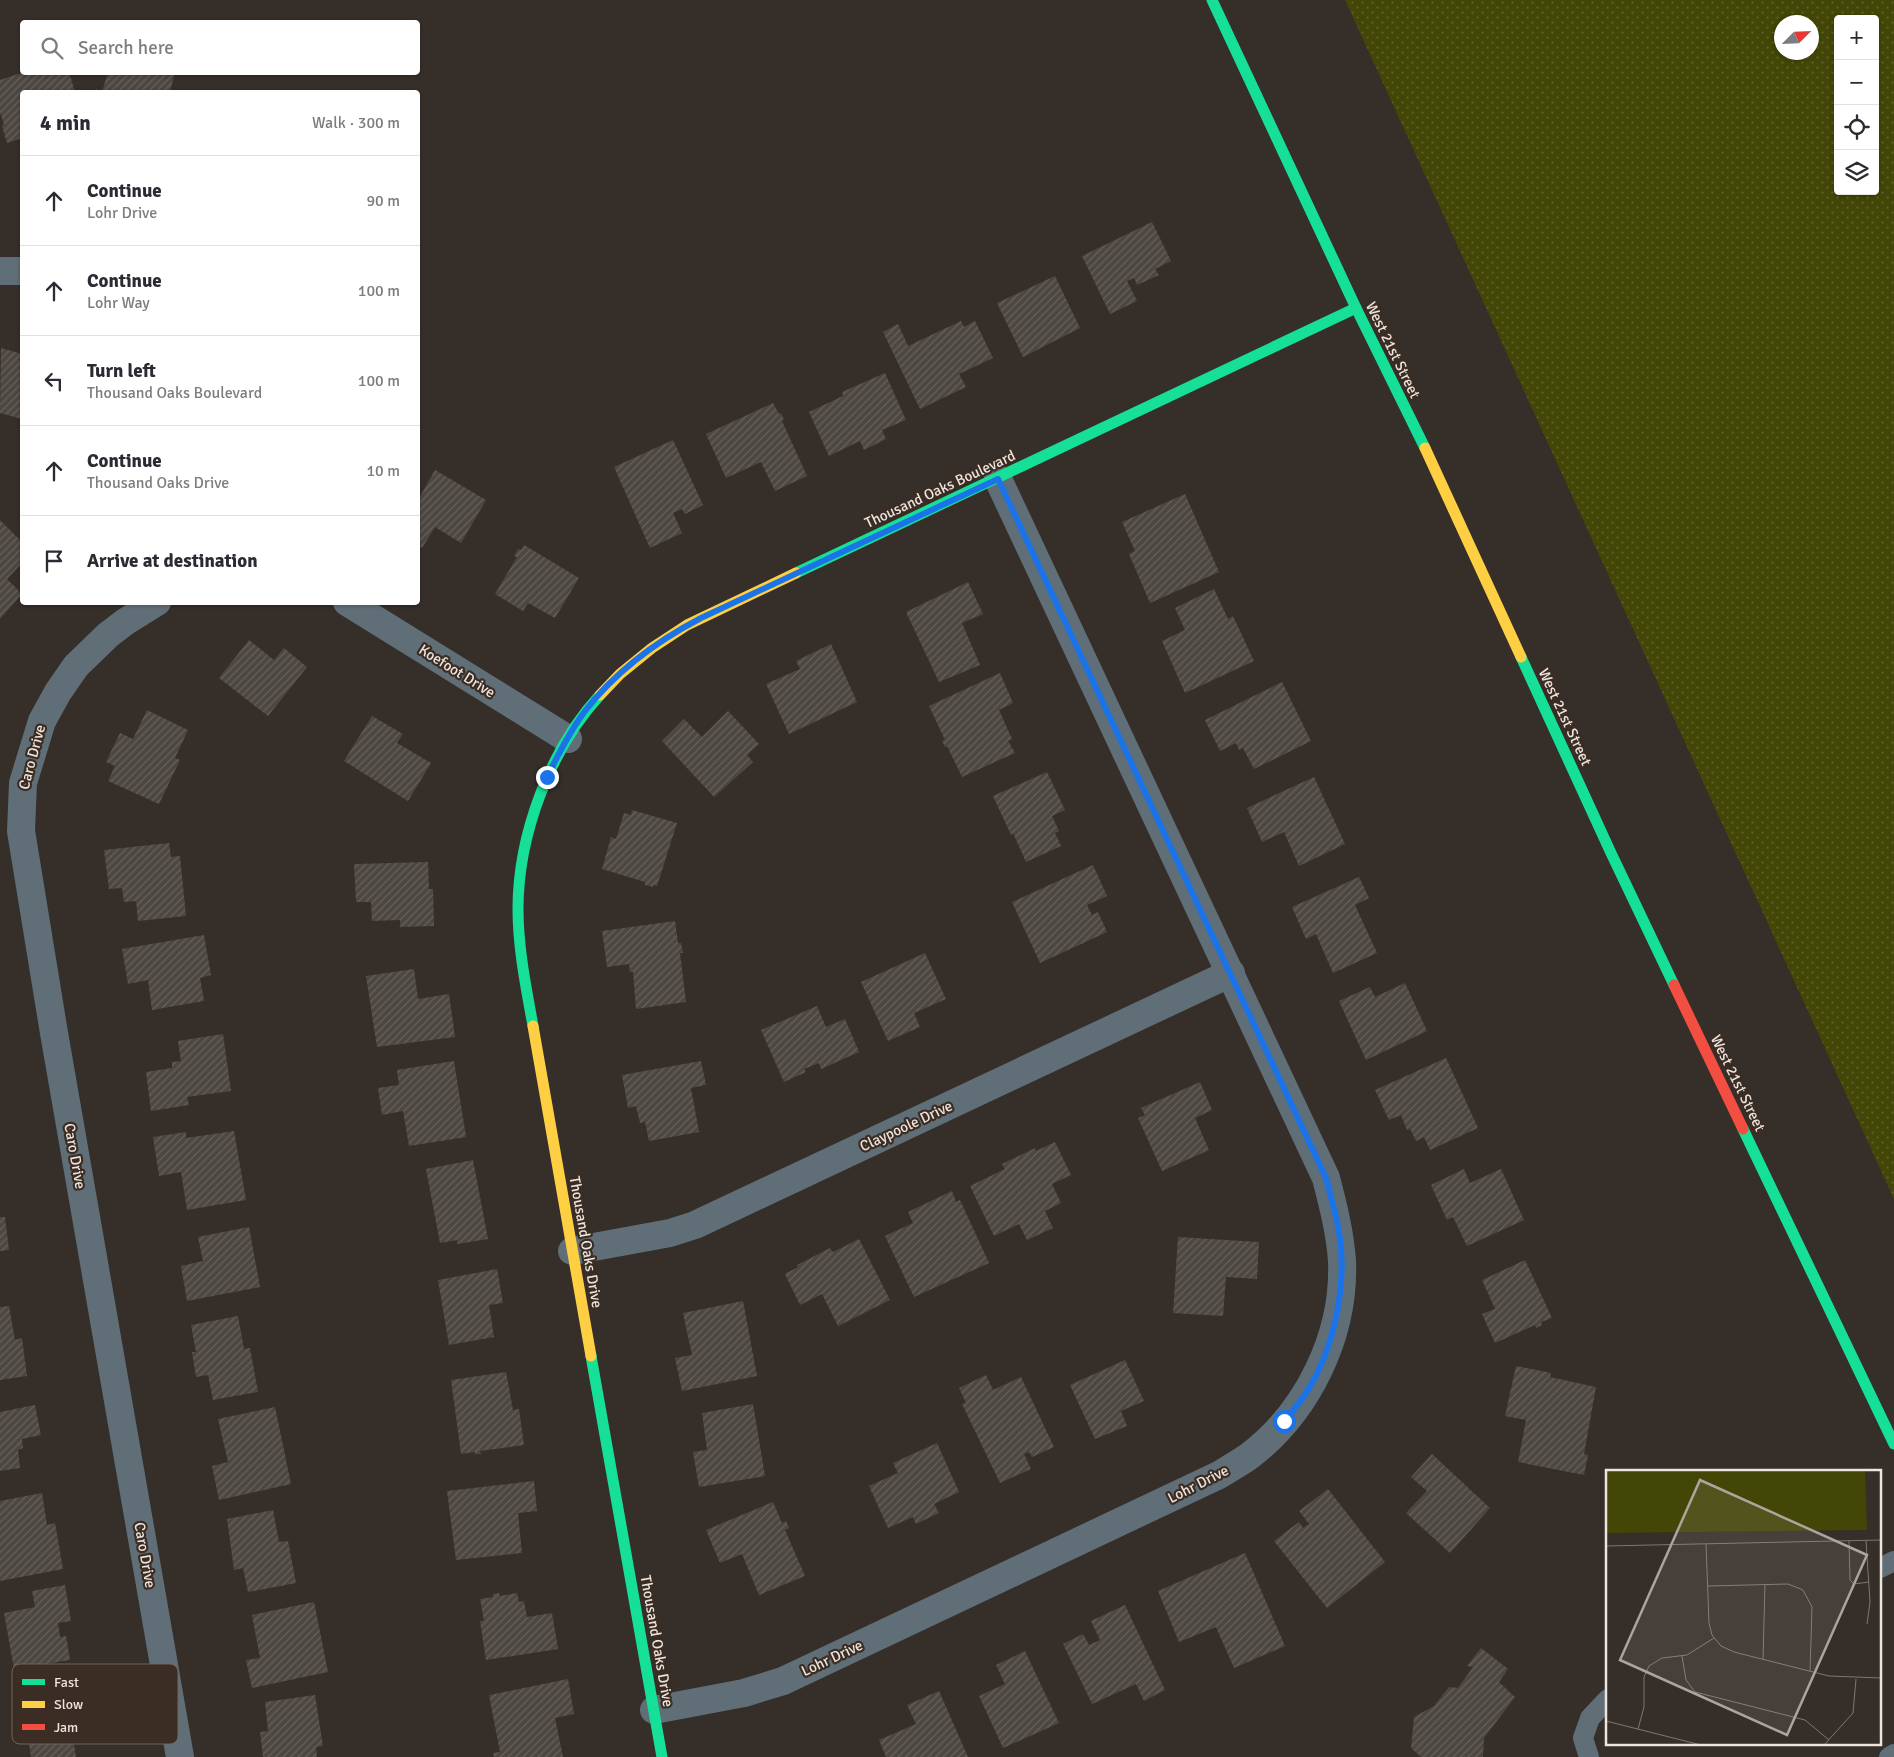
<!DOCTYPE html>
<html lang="en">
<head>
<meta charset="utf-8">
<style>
	:root { --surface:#fff; --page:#f2f2f3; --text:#2b2b33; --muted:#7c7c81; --line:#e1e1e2 }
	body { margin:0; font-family:Signika,sans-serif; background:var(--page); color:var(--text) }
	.controls { position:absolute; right:15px; top:15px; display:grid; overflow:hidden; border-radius:5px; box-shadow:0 1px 4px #0004 }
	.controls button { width:45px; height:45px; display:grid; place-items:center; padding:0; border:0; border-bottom:1px solid var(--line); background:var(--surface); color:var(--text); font:25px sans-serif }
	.compass { position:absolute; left:1774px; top:15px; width:45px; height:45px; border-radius:50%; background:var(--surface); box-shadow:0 1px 4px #0004; rotate:66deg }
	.stop { position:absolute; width:15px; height:15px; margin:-11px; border:4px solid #1a73e8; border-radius:50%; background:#fff }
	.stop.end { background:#1a73e8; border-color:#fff; box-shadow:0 1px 5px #0008 }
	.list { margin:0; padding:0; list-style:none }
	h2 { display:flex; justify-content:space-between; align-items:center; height:65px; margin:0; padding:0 20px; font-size:21px }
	h2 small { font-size:16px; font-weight:400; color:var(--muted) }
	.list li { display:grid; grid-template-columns:32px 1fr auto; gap:15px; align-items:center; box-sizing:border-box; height:90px; padding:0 20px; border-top:1px solid var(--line) }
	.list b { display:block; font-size:19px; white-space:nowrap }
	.list p { margin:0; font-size:16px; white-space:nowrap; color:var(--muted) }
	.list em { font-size:16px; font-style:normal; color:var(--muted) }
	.icon { flex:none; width:28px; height:28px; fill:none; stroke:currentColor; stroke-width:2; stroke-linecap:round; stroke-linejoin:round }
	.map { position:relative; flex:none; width:1894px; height:1757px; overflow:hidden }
	.search { position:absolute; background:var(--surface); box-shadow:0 1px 4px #0004; left:20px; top:20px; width:400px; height:55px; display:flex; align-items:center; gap:12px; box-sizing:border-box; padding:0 18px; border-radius:5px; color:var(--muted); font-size:19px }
	.panel { position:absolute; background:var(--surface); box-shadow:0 1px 4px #0004; left:20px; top:90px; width:400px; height:515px; border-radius:5px }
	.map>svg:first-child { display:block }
	.grass { fill:url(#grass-dots); fill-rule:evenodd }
	.building { fill:url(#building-hatch) }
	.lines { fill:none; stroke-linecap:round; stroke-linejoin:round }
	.lane { stroke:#606f77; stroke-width:20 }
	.street { stroke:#606f77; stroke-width:28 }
	.fast { stroke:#16e098; stroke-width:11 }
	.slow { stroke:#ffcf43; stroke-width:11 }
	.jam { stroke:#f24e42; stroke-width:11 }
	.route { stroke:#1a73e8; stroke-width:6 }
	.labels { text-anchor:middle; stroke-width:4.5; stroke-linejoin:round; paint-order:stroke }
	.street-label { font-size:15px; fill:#ede4dd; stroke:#3b2d23 }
	.inset-road { fill:none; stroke:#7f7771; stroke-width:1 }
	.view { fill:#ada49e; fill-opacity:0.15; stroke:#ada49e; stroke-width:2.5 }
	.inset-edge { fill:none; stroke:#ede4dd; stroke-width:2.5 }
	.key { fill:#3b2d23; stroke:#70645b; stroke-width:1 }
	.key-label { font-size:14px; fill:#ede4dd }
</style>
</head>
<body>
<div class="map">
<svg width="1894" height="1757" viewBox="0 0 1894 1757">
	<defs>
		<pattern id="grass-dots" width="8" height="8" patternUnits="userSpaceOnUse" patternTransform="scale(1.25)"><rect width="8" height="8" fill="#424606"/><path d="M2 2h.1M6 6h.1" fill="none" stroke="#5e612a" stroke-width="1.8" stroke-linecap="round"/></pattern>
		<pattern id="building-hatch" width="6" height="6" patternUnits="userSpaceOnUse" patternTransform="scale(1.25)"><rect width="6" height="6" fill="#4d4742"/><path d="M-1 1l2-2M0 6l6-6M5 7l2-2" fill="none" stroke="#67615d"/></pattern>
	</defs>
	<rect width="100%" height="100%" fill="#352e29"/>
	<path class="grass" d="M1345,0H1894V1199ZM1838,19H1875V191H1838ZM1782,22H1812V52H1782Z"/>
	<g class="building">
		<path d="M24,72H69L75,92H22V138L7,143L2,126L4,125L0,112V80Z"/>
		<path d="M108,72H175L170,92H95L96,89L102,92Z"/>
		<path d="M1152,222L1171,261L1155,269L1159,275L1137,285L1134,278L1127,281L1137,301L1110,314L1082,256Z"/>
		<path d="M1055,276L1080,328L1023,357L997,303Z"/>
		<path d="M961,321L964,327L975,321L993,358L959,374L966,387L920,409L883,332L898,324L908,346Z"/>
		<path d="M1,348L22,354V419L0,413Z"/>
		<path d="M885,373L906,420L882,430L886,439L864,450L860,441L829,456L809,412L843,396L842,392Z"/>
		<path d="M773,403L779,414L781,413L784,420L782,421L807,476L775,491L761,462L726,478L706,434Z"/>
		<path d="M673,440L703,505L685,514L682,509L673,513L682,533L650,548L614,467Z"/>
		<path d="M435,470L486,500L461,543L435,527L422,548L418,545V500Z"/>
		<path d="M1185,494L1219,572L1150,603L1129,554L1135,551L1122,522Z"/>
		<path d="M0,520L22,542V563L7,579L22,594L0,619Z"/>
		<path d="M524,545L579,578L555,618L528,603L523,611L495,594L517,557L514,556L518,549L521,550Z"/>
		<path d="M968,582L983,614L962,623L980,665L939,682L906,612Z"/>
		<path d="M1214,589L1228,619L1233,616L1254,661L1185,693L1162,641L1185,630L1175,608Z"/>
		<path d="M249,640L274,660L284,648L307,667L268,716L219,678Z"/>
		<path d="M831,644L857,702L789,734L766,684L800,669L796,661Z"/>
		<path d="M1000,673L1013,703L999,710L1012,739L1008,741L1015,753L962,777L947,746L945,747L942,741L945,740L929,706Z"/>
		<path d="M1282,682L1311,741L1254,769L1243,748L1239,750L1236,743L1220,751L1205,720Z"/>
		<path d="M147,710L188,730L175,758L180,760L159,804L108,781L115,766L106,762L120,733L133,739Z"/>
		<path d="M728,711L759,744L747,755L753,762L714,797L662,741L684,719L702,737Z"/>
		<path d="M372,716L403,734L397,743L431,763L408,801L344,761Z"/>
		<path d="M1047,772L1065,810L1052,816L1059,831L1055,833L1061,846L1026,862L1013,833L1011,835L993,796Z"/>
		<path d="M1314,777L1345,844L1299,866L1284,832L1262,842L1247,808Z"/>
		<path d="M632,810L677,823L657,886L653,885V887L645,885V882L602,869L611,837L616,839L624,813L631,815Z"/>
		<path d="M169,843L171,857L180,856L186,916L138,921L136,901L124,902L122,888L109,889L104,850Z"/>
		<path d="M428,862L429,889H433L434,926L400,927V920L372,921L371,902H356L354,864Z"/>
		<path d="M1093,865L1107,896L1087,905L1092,915L1098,912L1107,932L1040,963L1012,902Z"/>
		<path d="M1359,877L1369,898L1355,905L1377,953L1333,973L1316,934L1306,939L1292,907Z"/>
		<path d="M675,921L678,943H681L683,953H680L686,1002L636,1009L633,972H630L629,964L607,967L602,931Z"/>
		<path d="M204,935L211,975L200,978L204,1001L152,1010L148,980L128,984L122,949Z"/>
		<path d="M925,953L946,999L914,1013L920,1027L888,1041L861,982Z"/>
		<path d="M414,969L418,999L449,994L455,1037L377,1047L366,976Z"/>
		<path d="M1405,983L1427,1031L1366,1060L1339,1001L1370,987L1375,997Z"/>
		<path d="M817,1006L826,1027L845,1019L859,1052L821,1069L819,1063L804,1069L806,1072L784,1082L761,1030Z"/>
		<path d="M223,1034L231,1091L187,1097L189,1105L151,1111L146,1072L172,1068V1062L181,1061L178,1041Z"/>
		<path d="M1446,1058L1478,1128L1430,1150L1424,1137L1416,1141L1410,1129L1407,1130L1401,1115L1389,1120L1375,1090Z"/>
		<path d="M454,1061L466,1137L409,1146L403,1111L382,1115L378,1088L399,1085L397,1070Z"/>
		<path d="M701,1061L706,1085L691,1088L699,1132L649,1141L645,1122L640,1123L636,1106L628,1108L622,1075Z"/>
		<path d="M1200,1082L1212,1110L1195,1118L1209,1150L1162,1171L1138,1118L1145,1115L1141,1108Z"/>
		<path d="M234,1131L246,1200L187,1210L181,1172L159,1176L153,1137L186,1132V1138Z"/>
		<path d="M1055,1142L1071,1175L1052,1184L1061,1203L1045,1211L1053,1228L1027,1240L1019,1224L994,1236L970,1186L1005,1169L1002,1164L1035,1148L1036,1151Z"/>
		<path d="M473,1160L488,1239L457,1244V1240L440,1243L426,1169Z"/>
		<path d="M1464,1169L1470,1183L1501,1169L1524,1220L1467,1246L1453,1217L1447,1220L1431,1185Z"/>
		<path d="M952,1191L956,1202L960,1200L989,1263L914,1297L885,1236L913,1223L908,1212Z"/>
		<path d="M0,1217H5L9,1250L0,1251Z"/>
		<path d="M249,1227L260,1287L187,1301L181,1266L203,1261L198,1237Z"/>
		<path d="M1178,1237L1259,1242L1257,1279L1226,1277L1223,1316L1173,1313Z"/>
		<path d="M859,1239L890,1300L838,1326L822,1294L800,1305L785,1274L798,1267L797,1265L830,1248L833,1252Z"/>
		<path d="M1525,1260L1552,1318L1541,1322L1542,1325L1536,1328L1535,1325L1495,1343L1482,1314L1495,1309L1482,1280Z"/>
		<path d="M497,1269L503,1303L489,1305L494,1337L449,1345L438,1280Z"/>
		<path d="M743,1301L757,1376L682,1391L675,1358L692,1355L683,1313Z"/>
		<path d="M9,1306L15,1340L22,1338L27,1376L0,1380V1307Z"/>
		<path d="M238,1316L244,1349L250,1348L258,1392L213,1400L208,1375L196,1377L192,1352H196L191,1325Z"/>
		<path d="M1125,1360L1144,1401L1121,1411L1127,1426L1095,1439L1070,1385Z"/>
		<path d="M1516,1366L1551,1373L1550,1377L1596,1387L1584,1454L1588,1455L1584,1475L1518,1462L1526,1420L1505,1416Z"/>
		<path d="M506,1372L513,1410L519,1409L524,1445L480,1451L481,1454H475V1452L461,1454L451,1380Z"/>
		<path d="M986,1375L993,1390L1021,1377L1054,1447L1032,1457L1029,1452L1024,1454L1031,1469L1000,1483L962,1404L966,1403L959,1388Z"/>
		<path d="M753,1404L765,1476L699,1487L693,1452L707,1450L702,1413Z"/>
		<path d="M35,1405L41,1435L22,1439L23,1448L18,1450L20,1468L0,1471V1412Z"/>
		<path d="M275,1407L291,1484L219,1500L212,1466L228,1462L218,1419Z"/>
		<path d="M937,1443L959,1492L934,1504L939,1513L916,1524L913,1517L888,1528L869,1486L898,1473L893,1463Z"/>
		<path d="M1432,1454L1490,1508L1450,1553L1406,1513L1427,1491L1411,1477Z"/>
		<path d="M534,1481L537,1511L518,1513L522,1553L456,1560L447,1491Z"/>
		<path d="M1328,1489L1385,1562L1327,1608L1274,1541L1299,1522L1303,1528L1309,1524L1299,1511Z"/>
		<path d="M42,1493L47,1525L55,1523L63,1569L0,1581V1501Z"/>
		<path d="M773,1502L782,1523L786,1521L789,1528L785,1530L805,1576L759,1595L742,1554L720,1563L706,1530Z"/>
		<path d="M273,1510L279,1542L288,1541L296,1583L248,1592L243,1568L234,1570L227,1519Z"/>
		<path d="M1245,1553L1285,1646L1234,1668L1216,1627L1179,1642L1158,1591Z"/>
		<path d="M65,1585L71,1621L58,1623L60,1637L66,1636L70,1660L14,1669L4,1613L35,1607L32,1591Z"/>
		<path d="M499,1593L500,1596L517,1593L519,1602L524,1601L527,1617L552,1613L558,1649L486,1660L480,1621H484L480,1599L493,1597V1594Z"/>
		<path d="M314,1602L328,1672L252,1688L246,1660L260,1658L252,1615Z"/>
		<path d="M1125,1605L1165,1690L1144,1701L1136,1684L1092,1704L1063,1644L1083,1634L1089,1645L1100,1640L1091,1621Z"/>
		<path d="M1481,1648L1508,1669L1499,1682L1515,1697L1484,1738L1483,1757H1421L1411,1748L1414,1717L1434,1706L1449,1687L1458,1688L1473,1667L1467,1666Z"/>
		<path d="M1025,1651L1059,1723L1003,1748L979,1696L1005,1684L996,1665Z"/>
		<path d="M568,1679L574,1714L555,1718L563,1757H494L493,1753L500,1752L489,1695Z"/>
		<path d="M78,1682L89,1736L73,1739L76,1757H31L21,1691Z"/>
		<path d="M939,1691L968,1757H886L879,1740L916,1724L907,1705Z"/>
		<path d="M315,1695L323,1746L316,1747L317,1757H263L260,1732L268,1731L265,1702Z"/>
	</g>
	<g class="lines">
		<g class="lane">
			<path d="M1880,1568L1894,1561"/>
			<path d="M1589,1757L1583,1738L1590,1718L1608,1699"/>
			<path d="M1889,1757L1894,1754"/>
		</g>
		<g class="street">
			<path d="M0,271H22"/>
			<path d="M157,602L125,622L108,635L76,666L58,692L42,721L23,783L21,831L54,1033L180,1757"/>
			<path d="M347,602L568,739"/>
			<path d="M572,1251L670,1233L695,1225L1231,973"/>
			<path d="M654,1710L744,1693L783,1681L1219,1475C1229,1469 1239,1463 1248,1457C1308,1412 1345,1335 1342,1261C1340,1232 1333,1205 1326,1178L998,479"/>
		</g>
		<g class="fast">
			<path d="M1212,0L1356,308L1425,448"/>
			<path d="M796,573L1356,308"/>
			<path d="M1521,657L1611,853L1674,985"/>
			<path d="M533,1026C526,987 518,948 518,909C518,835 550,749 600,695"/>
			<path d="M1743,1129L1894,1444"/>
			<path d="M591,1356L662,1757"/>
		</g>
		<g class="slow">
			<path d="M1425,448L1521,657"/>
			<path d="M600,695L620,674L652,648L687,625L796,573"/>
			<path d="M533,1026L591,1356"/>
		</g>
		<path class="jam" d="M1674,985L1743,1129"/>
	</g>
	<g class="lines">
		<path class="route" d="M547,777C558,755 570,731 585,711C616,671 657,641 701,618L998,479L1326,1178C1330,1194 1335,1210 1338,1227C1349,1281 1334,1355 1301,1400C1296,1407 1290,1414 1284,1421"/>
	</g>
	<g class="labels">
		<g class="street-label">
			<text transform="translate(1393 350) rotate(64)" y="5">West 21st Street</text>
			<text transform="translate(940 489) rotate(-25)" y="5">Thousand Oaks Boulevard</text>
			<text transform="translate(457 671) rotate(32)" y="5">Koefoot Drive</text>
			<text transform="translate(1565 717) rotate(65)" y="5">West 21st Street</text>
			<text transform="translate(32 757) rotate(-75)" y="5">Caro Drive</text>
			<text transform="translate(1738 1083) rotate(64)" y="5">West 21st Street</text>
			<text transform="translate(906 1126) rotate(-25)" y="5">Claypoole Drive</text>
			<text transform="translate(75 1156) rotate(80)" y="5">Caro Drive</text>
			<text transform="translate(586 1242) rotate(80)" y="5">Thousand Oaks Drive</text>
			<text transform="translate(1198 1484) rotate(-27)" y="5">Lohr Drive</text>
			<text transform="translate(145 1555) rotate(80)" y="5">Caro Drive</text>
			<text transform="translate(657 1641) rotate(80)" y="5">Thousand Oaks Drive</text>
			<text transform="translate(832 1658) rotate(-25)" y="5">Lohr Drive</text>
		</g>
	</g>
	<g transform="translate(1606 1470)">
		<rect width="275" height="275" fill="#352e29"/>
		<path d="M0,0H259L261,60L0,63Z" fill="#424606"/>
		<path class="inset-road" d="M243,71L244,110L248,114L263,112M260,71L264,132L261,154M100,74L103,153L106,165L115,176L128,182L223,206L275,208M0,76L275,70M102,116L182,114L197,120L206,137L204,201M76,186L80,210L89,222L199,250L223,270M157,189L159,114M0,251L95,275M32,259L38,237V207L43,196L56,188L81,185L108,168M218,275L247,243L250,209"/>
		<path class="view" d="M94,10L261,85L181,265L14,190Z"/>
		<rect width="275" height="275" class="inset-edge"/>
	</g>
	<rect x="12" y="1664" width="166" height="80" rx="8" class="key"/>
	<rect x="22" y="1679" width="23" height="6" fill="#16e098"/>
	<rect x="22" y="1701" width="23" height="7" fill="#ffcf43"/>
	<rect x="22" y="1724" width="23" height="6" fill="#f24e42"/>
	<g class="key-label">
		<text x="54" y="1687">Fast</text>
		<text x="54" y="1709">Slow</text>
		<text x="54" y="1732">Jam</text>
	</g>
</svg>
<div class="controls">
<button>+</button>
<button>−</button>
<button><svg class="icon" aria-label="locate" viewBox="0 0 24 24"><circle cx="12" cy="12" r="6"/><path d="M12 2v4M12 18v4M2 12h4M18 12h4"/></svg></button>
<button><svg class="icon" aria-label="layers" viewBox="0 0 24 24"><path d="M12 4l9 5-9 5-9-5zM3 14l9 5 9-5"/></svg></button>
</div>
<svg class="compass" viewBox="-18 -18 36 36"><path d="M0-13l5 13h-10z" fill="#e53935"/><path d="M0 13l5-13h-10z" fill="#7c7c81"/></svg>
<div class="stop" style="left:1284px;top:1421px"></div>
<div class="stop end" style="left:547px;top:777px"></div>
<div class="search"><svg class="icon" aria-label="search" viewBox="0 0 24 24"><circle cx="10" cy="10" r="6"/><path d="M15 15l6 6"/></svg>Search here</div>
<section class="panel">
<h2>4 min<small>Walk · 300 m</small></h2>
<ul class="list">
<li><svg class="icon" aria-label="ahead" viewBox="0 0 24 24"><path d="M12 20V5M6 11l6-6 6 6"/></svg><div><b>Continue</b><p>Lohr Drive</p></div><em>90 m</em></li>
<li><svg class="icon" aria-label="ahead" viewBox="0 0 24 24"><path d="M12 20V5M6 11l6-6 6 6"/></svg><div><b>Continue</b><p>Lohr Way</p></div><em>100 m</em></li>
<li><svg class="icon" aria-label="left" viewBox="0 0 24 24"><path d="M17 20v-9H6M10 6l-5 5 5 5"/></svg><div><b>Turn left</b><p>Thousand Oaks Boulevard</p></div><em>100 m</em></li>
<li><svg class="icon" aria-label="ahead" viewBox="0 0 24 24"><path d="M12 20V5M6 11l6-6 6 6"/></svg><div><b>Continue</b><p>Thousand Oaks Drive</p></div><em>10 m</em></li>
<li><svg class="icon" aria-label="arrive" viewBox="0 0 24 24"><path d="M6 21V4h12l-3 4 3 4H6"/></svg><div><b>Arrive at destination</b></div></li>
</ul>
</section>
</div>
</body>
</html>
